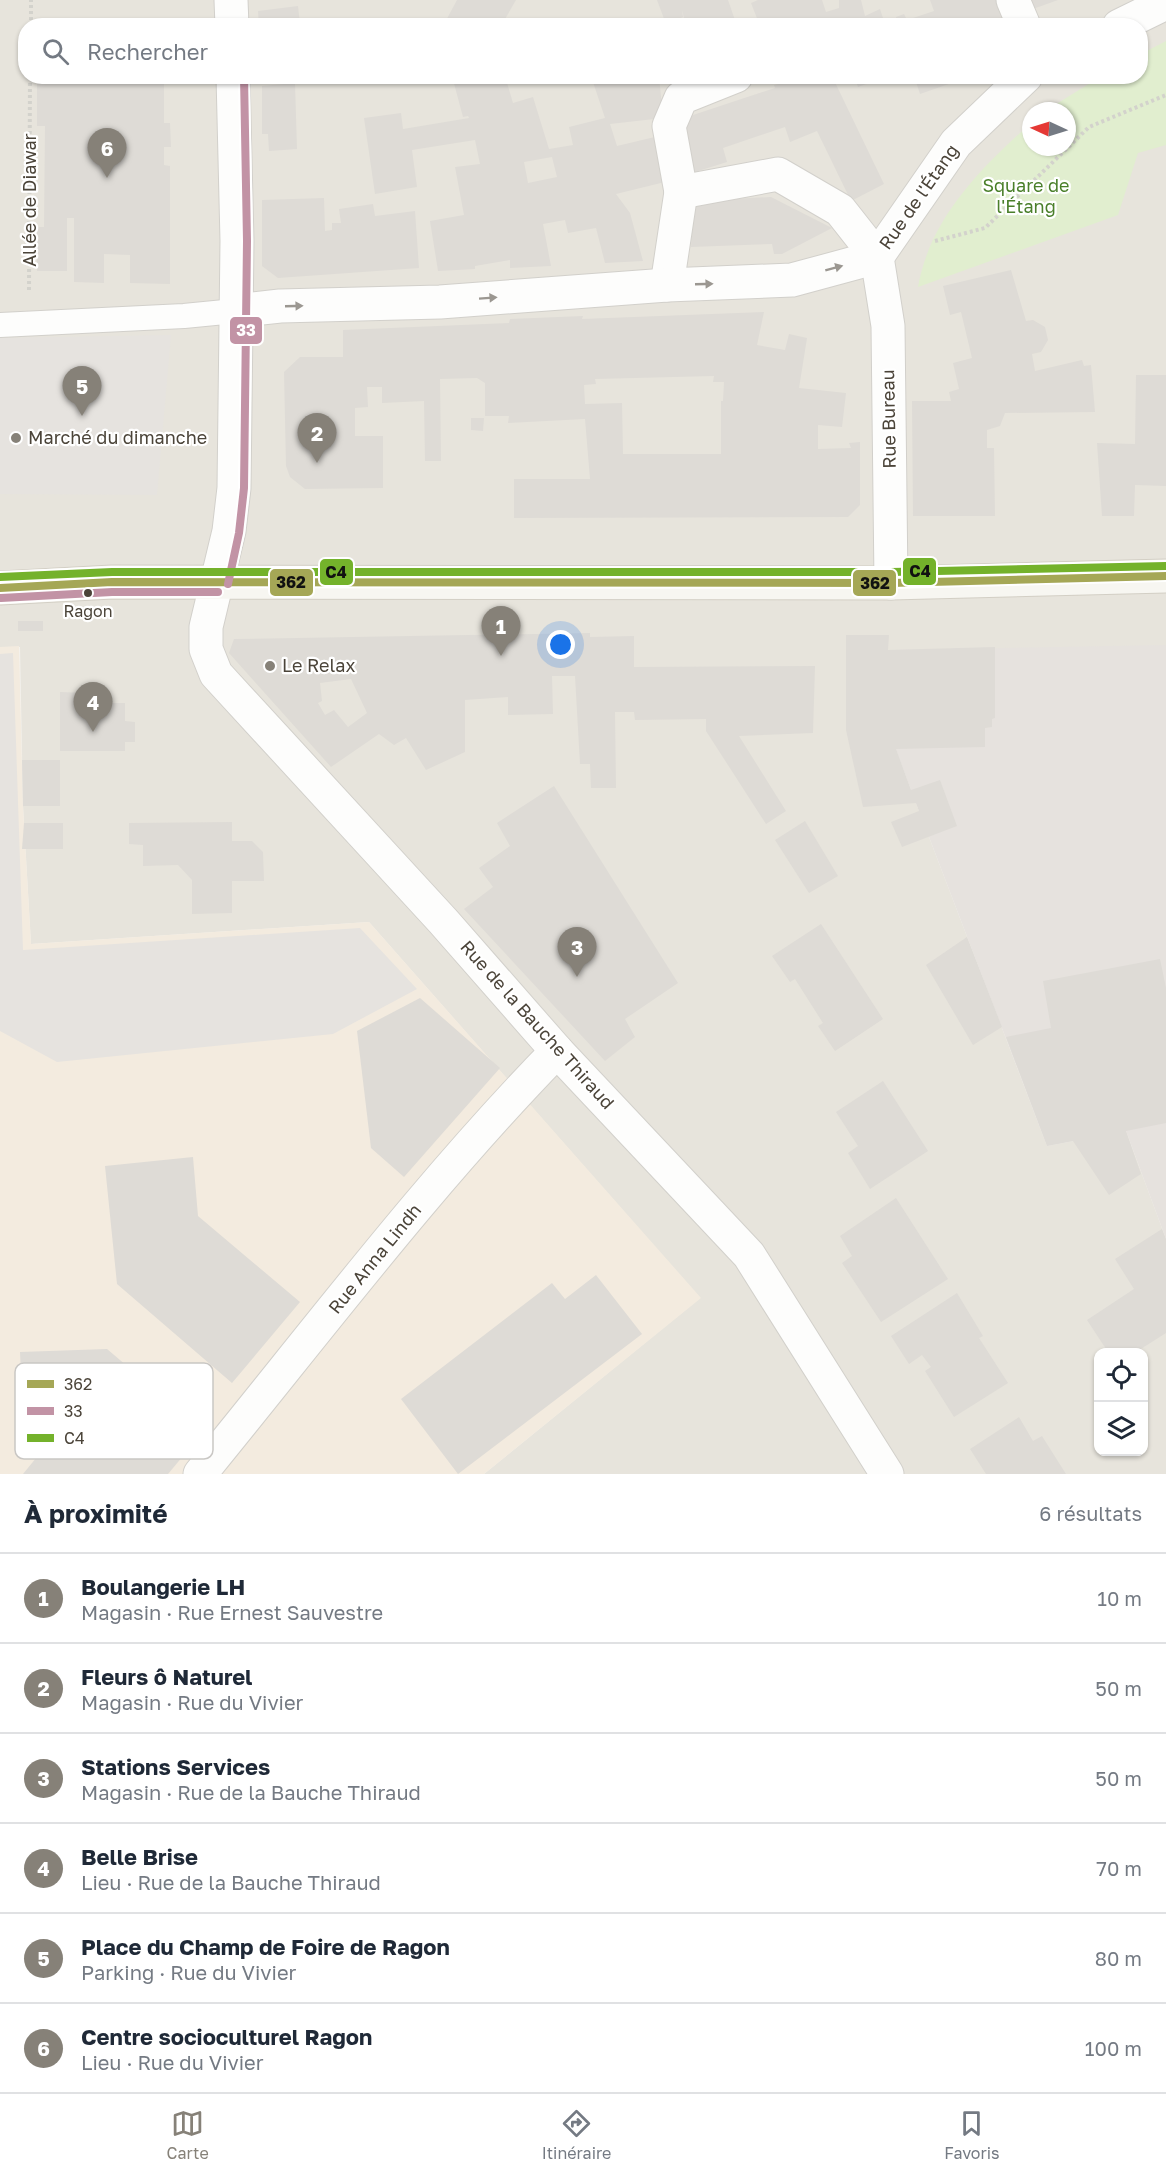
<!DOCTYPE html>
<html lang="fr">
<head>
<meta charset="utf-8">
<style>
	:root { --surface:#fff; --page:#f6f6f7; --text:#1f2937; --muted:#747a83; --line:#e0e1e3; --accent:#868178 }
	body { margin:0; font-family:"Golos Text",sans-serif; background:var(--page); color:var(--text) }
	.controls { position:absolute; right:18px; bottom:18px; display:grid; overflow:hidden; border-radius:12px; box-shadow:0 2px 4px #0004 }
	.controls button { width:54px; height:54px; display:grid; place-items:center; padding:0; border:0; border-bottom:2px solid var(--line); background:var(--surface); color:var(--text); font:30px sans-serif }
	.compass { position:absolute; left:1022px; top:102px; width:54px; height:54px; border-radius:50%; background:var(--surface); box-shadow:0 2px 4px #0004; rotate:274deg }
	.you { position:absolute; left:561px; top:645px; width:21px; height:21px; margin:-15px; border:4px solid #fff; border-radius:50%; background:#1a73e8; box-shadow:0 0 0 9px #1a73e833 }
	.badge { display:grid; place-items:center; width:39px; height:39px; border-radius:50%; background:var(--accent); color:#fff; font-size:20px; font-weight:700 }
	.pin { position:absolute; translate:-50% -50px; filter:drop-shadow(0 2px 3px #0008) }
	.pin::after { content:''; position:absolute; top:32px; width:21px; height:18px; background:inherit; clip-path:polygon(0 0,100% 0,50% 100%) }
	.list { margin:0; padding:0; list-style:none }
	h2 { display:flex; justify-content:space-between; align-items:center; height:78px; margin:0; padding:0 24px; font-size:26px }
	h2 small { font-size:20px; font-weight:400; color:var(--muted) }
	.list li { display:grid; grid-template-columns:39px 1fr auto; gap:18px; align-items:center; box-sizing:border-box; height:90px; padding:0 24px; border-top:2px solid var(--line) }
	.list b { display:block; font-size:22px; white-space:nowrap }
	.list p { margin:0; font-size:20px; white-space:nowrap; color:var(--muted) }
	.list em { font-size:20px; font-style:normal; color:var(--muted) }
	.icon { flex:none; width:33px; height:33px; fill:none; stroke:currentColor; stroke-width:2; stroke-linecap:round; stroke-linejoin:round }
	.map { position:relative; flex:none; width:1166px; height:1474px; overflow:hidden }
	.search { position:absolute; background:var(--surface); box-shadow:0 2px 4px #0004; left:18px; right:18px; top:18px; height:66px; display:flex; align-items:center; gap:15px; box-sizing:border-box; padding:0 21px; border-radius:24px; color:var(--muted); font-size:22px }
	.sheet { height:618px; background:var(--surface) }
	nav { display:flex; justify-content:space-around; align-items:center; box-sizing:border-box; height:84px; border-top:2px solid var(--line); background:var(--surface); font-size:16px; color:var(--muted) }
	nav a { display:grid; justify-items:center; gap:3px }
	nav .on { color:var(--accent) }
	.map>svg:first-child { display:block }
	.residential { fill:#e7e4dc; fill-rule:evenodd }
	.commercial { fill:#f3ebdf }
	.industrial { fill:#e6e2de }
	.green { fill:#e1eecf }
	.parking { fill:#e6e3df }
	.building { fill:#dedbd6; fill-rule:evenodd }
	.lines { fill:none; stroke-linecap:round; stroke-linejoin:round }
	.lane-casing { stroke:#d2d0cb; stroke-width:26 }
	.street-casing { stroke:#d2d0cb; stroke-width:35 }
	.secondary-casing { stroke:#d3cfc5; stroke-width:35 }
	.path { stroke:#d3d2cc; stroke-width:4; stroke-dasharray:3 3; stroke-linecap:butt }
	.lane { stroke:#fdfdfc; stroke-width:24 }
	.street { stroke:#fdfdfc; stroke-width:33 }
	.secondary { stroke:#f7f6f1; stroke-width:33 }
	.bus-1-casing { stroke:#fff; stroke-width:12 }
	.bus-2-casing { stroke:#fff; stroke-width:12 }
	.bus-3-casing { stroke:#fff; stroke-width:12 }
	.bus-1 { stroke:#a5a756; stroke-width:8 }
	.bus-2 { stroke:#c293a5; stroke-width:8 }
	.bus-3 { stroke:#74b22b; stroke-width:8 }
	.oneway { fill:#9b9791 }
	.poi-dot { fill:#868178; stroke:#fff; stroke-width:2 }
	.bus-dot { fill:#4b4439; stroke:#fff; stroke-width:2 }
	.labels { text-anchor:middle; stroke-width:4.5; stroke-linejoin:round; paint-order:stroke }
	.bus-label { font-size:16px; fill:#4b4439; stroke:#fff }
	.park-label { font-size:18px; fill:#4a7f2a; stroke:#fff }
	.street-label { font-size:18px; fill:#4b4439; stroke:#fff }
	.poi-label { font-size:18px; fill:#4b4439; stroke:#fff; text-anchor:start }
	.key { fill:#fff; stroke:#c9c7c4; stroke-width:1.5 }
	.key-label { font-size:16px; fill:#4b4439 }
	.line-badge { stroke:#fff; stroke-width:2 }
	.badge-label { font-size:16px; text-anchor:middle; font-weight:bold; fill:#fff }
	.pale-badge-label { font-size:16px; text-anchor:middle; font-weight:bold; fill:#111 }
</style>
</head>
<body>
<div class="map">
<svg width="1166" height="1474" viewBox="0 0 1166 1474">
	<rect width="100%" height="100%" fill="#f4f2ee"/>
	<path class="residential" d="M0,0H1166V646L887,727L1047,1146L1126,1131L1166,1239V1474H484L700,1298L369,922L31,944L23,806L20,647H0ZM26,26H1140V76H26ZM1031,111H1067V147H1031ZM1098,1352H1144V1452H1098Z"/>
	<path class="commercial" d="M19,646L23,806L31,944L369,922L701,1298L484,1474H0V647Z"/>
	<path class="industrial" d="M1166,645V1239L1126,1131L1047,1146L887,727L888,650Z"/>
	<path class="green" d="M1166,41V145L1138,153L1118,215L918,287C930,218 981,168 1031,123V147H1067V111H1045L1100,77L1140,76L1141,54Z"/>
	<g class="parking">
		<path d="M171,335L157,495L0,494V338Z"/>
		<path d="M13,653L23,950L360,928L417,989L333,1034L57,1062L0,1031V654Z"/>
	</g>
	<g class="building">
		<path d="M457,0H516L501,26H443Z"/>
		<path d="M657,0H728L737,26H686L682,10L683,17L666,24Z"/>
		<path d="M758,0H822L826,12L839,8V0H861L865,16L880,9L884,21L891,18L894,25L897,24L896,17L904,14L907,20L934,11L930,0H999L1008,26H760L751,3Z"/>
		<path d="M1029,0H1058L1033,9Z"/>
		<path d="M298,6L300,24L315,21L316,26H259L258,11Z"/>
		<path d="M129,18L170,19V26H128Z"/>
		<path d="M46,19L106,20V26H46Z"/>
		<path d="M37,76H164V123H170L171,147H164V165L170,166V284L130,283V255L104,254V283L74,282V218H67V271H37V227H44L45,126H37Z"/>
		<path d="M452,76H505L513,103L533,97L549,149L573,145L569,127L605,118L591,76H659L663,118L610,124L617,146L659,136L669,181L616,194L630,213L643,261L605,263L596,228L568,233L565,220L543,224L551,266L510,268V260L475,266V269L438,271L430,221L464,215L455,167L480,164L475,140L412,150L417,187L375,194L364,118L401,113L403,129L469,118L468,116L463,117ZM552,157L557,177L528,183L524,162Z"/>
		<path d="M781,76H832L884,184L851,201L817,131L790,142L785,127L723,148L727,162L695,172L678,123L693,115L775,88L774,85L783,83Z"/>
		<path d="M854,76H886V77L858,87Z"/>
		<path d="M914,76H969V77L920,94Z"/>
		<path d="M295,83L297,149L269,151L268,134H262V86Z"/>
		<path d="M771,197L832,228L782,254H774L772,244L691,247L693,201Z"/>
		<path d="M324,198L325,231L332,230V223H341L339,209L373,204L375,216L415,211L419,268L278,278L262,266V200Z"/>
		<path d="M1011,270L1026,321L1033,320L1045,327L1048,340L1041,352L1032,354L1035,371L1082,360L1084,366L1091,365L1095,412L1005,413L1000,426L987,430V448H994L995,516H913L912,401H951L949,392L959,389L953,363L972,358L961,312L950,315L943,286Z"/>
		<path d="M764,312L757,345L785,350L789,334L807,338L799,388L846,393L842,427L818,425V449L851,448L849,443L860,442V505L848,517L514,518V479H590L585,419L508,423L509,416H485V383L477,378L440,379L441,461H425L424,401L382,403V387H367L368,407L355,408V436H383V488L305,489L290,477L286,466L284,372L300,357H343V330L509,323L510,319L583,316L582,319ZM714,376L713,382H724L723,401H721V454H623L622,403L585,404L584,385L596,384L595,379Z"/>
		<path d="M1136,375H1166V486L1135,485L1134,516H1102L1097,443L1135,444Z"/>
		<path d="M471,418H484L483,431L471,430Z"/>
		<rect x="18" y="621" width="25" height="10"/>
		<path d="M590,633V637L634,636V667L815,666L813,733L739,736L786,811L766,824L706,731V719L635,720L634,712H615L616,788H591L590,764H580L575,676H552L553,714L508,715V697L465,700V752L426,770L406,738L394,745L379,734L331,767L229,653L234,639ZM351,679L367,713L348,727L334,710L325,715L318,703L322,701L320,683Z"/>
		<path d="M846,635H889L888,650L995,647V718L992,719V727L985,728V747L896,749L911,790L940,780L957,826L902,847L891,822L919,811L916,803L863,807L846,730Z"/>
		<path d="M60,692L90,693V703H125V721L135,722V742H125V751H60Z"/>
		<path d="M22,760H60V806H23Z"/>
		<path d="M554,786L678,983L625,1019L635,1037L605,1061L464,909L493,887L479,868L510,846L497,823Z"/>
		<path d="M805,821L838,876L809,893L775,840Z"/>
		<path d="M232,822V841H252L263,852L264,881H232V913L192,914V880L178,865L143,866V845L129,844V823Z"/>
		<path d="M24,823H63V849H22Z"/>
		<path d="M821,924L883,1019L835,1051L818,1026L823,1023L795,979L790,982L772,956Z"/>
		<path d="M967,937L1002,1027L973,1045L926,965Z"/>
		<path d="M1160,959L1166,988V1123L1126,1131L1141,1174L1109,1195L1073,1141L1047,1146L1006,1037L1051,1028L1043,981Z"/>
		<path d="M420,998L500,1068L404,1177L371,1148L357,1031Z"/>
		<path d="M883,1081L928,1151L870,1189L848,1153L858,1146L836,1112Z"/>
		<path d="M193,1157L198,1216L300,1302L232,1383L117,1284L105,1166Z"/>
		<path d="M896,1198L948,1279L881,1322L842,1263L852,1256L840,1236Z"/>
		<path d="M1162,1229L1166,1239V1333L1136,1352H1108L1087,1320L1134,1289L1115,1259Z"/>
		<path d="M596,1275L642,1334L458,1474L401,1399L552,1283L565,1299Z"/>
		<path d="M957,1293L983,1336L979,1338L1008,1383L954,1417L925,1371L931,1367L922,1355L909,1364L891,1336Z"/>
		<path d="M107,1349L147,1383L155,1373L213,1420L168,1474H23L50,1441L23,1418L20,1352Z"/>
		<path d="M1019,1417L1033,1441L1042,1436L1066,1474H986L970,1449Z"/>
	</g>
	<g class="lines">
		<defs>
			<path id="lane" d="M0,325L184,316L235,311"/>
			<g id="street">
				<path d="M231,0L232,26"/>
				<path d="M1013,0L1024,26"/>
				<path d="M1119,26L1166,3"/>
				<path d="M233,76L237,241L234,488L229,531L206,627V649L216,674L443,921L557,1051L749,1255L887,1474"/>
				<path d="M736,76L681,98L669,126L681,192L778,174L840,210L877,257L888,326L891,583"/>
				<path d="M667,285L681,192"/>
				<path d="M235,311L280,306L440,302L667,285L792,280L877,257L956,143L1026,76"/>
				<path d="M200,1474C317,1331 428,1183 557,1051"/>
			</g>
			<path id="secondary" d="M0,588L112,582L891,583L1166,576"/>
		</defs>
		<use href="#lane" class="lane-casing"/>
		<use href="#street" class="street-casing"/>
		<use href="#secondary" class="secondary-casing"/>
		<g class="path">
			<path d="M31,26V0"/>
			<path d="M935,241L985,228L1089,127L1166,95"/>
			<path d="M29,290L30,76"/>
		</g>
		<use href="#lane" class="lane"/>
		<use href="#street" class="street"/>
		<use href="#secondary" class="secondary"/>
		<defs>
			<path id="bus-1" d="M0,588L112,582L891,583L1166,576"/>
			<g id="bus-2">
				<path d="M228,584L239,533L244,488L247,241L244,76"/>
				<path d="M1,598L112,592H218"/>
			</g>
			<path id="bus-3" d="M0,577L112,572H891L1166,566"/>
		</defs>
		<use href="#bus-1" class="bus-1-casing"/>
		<use href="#bus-2" class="bus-2-casing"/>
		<use href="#bus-3" class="bus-3-casing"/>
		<use href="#bus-1" class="bus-1"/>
		<use href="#bus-2" class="bus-2"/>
		<use href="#bus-3" class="bus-3"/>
	</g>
	<defs><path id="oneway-solid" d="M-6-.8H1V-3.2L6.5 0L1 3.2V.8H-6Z" transform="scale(1.5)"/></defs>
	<g class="oneway">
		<use href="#oneway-solid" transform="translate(834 268) rotate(-15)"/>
		<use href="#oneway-solid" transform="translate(704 284) rotate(-2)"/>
		<use href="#oneway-solid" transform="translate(488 298) rotate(-4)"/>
		<use href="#oneway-solid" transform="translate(294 306) rotate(-2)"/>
	</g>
	<g class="poi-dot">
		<circle cx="16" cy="438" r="6"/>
		<circle cx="270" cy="666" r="6"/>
	</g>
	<circle class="bus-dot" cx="88" cy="593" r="5"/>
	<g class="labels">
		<g class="bus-label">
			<text x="88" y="617">Ragon</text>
		</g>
		<g class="park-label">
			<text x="1026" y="192">Square de<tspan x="1026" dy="21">l'Étang</tspan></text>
		</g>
		<g class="street-label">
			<text transform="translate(919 197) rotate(-55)" y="6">Rue de l'Étang</text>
			<text transform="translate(30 200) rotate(-90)" y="6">Allée de Diawar</text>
			<text transform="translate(889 419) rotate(-91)" y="6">Rue Bureau</text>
			<text transform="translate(537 1025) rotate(48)" y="6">Rue de la Bauche Thiraud</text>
			<text transform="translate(375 1259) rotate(-51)" y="6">Rue Anna Lindh</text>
		</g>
		<g class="poi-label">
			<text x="28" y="444">Marché du dimanche</text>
			<text x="282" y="672">Le Relax</text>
		</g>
	</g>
	<rect x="15" y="1363" width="198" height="96" rx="9" class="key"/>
	<rect x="27" y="1380" width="27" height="8" fill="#a5a756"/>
	<rect x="27" y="1407" width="27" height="8" fill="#c293a5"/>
	<rect x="27" y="1434" width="27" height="8" fill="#74b22b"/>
	<g class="key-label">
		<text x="64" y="1390">362</text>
		<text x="64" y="1417">33</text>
		<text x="64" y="1444">C4</text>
	</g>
	<g class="line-badge">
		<rect x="229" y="316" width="34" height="29" rx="6" fill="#c293a5"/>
		<rect x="902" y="557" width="35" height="29" rx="6" fill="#74b22b"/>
		<rect x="319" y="558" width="35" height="28" rx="6" fill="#74b22b"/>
		<rect x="269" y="568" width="45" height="29" rx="6" fill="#a5a756"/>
		<rect x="852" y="569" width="45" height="28" rx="6" fill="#a5a756"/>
	</g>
	<g class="badge-label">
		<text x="246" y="336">33</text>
	</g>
	<g class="pale-badge-label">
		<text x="920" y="577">C4</text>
		<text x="336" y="578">C4</text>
		<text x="291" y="588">362</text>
		<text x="875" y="589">362</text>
	</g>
</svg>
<div class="controls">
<button><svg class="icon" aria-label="locate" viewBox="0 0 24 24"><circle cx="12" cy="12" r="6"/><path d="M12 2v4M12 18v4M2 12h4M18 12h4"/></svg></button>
<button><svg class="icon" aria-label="layers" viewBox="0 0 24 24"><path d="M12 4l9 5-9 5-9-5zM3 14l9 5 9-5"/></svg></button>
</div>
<svg class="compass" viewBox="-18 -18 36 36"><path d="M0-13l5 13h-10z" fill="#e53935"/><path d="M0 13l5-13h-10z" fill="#747a83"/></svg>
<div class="you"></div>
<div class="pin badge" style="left:501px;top:656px">1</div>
<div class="pin badge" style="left:317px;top:463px">2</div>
<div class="pin badge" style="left:577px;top:977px">3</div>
<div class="pin badge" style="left:93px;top:732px">4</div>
<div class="pin badge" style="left:82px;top:416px">5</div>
<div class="pin badge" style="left:107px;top:178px">6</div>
<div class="search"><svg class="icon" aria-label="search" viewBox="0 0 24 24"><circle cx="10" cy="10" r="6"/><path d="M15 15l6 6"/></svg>Rechercher</div>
</div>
<section class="sheet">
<h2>À proximité<small>6 résultats</small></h2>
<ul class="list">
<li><span class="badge">1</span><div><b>Boulangerie LH</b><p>Magasin · Rue Ernest Sauvestre</p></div><em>10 m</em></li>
<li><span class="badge">2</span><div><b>Fleurs ô Naturel</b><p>Magasin · Rue du Vivier</p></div><em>50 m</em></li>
<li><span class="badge">3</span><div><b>Stations Services</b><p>Magasin · Rue de la Bauche Thiraud</p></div><em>50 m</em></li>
<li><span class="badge">4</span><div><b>Belle Brise</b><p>Lieu · Rue de la Bauche Thiraud</p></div><em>70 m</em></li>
<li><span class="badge">5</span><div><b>Place du Champ de Foire de Ragon</b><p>Parking · Rue du Vivier</p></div><em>80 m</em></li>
<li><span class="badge">6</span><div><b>Centre socioculturel Ragon</b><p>Lieu · Rue du Vivier</p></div><em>100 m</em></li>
</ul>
</section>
<nav>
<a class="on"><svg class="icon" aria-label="map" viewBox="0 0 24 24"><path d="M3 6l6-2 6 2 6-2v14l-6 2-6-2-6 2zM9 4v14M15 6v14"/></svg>Carte</a>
<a><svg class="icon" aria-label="directions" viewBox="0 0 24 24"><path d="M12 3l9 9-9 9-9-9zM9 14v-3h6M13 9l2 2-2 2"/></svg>Itinéraire</a>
<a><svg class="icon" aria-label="saved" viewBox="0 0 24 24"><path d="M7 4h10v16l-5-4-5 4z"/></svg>Favoris</a>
</nav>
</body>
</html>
